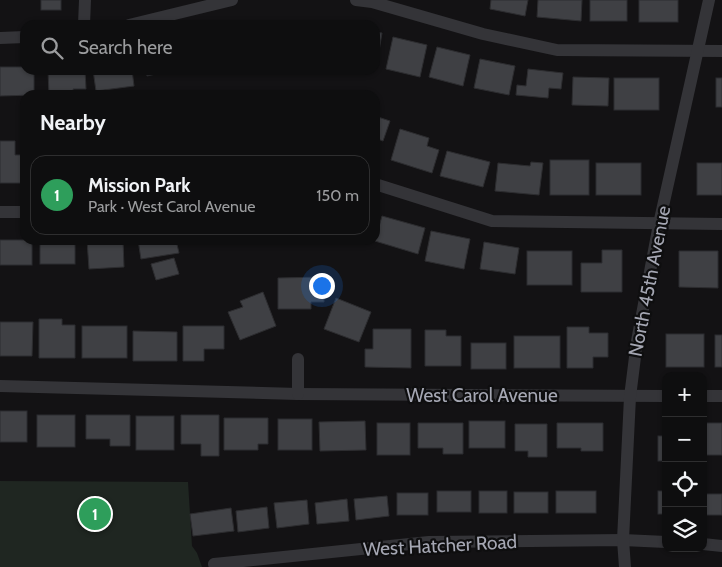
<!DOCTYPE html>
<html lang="en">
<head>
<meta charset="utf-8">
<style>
	:root { --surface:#0e0e0f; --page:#1c1c1d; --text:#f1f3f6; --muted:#9b9c9e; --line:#2e2e2f; --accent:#e0c43e }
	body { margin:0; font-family:Cabin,sans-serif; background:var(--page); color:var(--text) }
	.controls { position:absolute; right:15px; bottom:15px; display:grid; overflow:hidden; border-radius:10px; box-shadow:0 1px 4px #0004 }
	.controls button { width:45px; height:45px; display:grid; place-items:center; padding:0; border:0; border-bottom:1px solid var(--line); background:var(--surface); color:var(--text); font:25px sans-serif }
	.you { position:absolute; left:321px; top:285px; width:18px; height:18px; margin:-12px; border:4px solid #fff; border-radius:50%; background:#1a73e8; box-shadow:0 0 0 8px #1a73e833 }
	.badge { display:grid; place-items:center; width:32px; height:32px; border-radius:50%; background:var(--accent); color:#fff; font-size:16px; font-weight:700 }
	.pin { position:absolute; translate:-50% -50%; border:2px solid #fff; box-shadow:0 1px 5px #0006 }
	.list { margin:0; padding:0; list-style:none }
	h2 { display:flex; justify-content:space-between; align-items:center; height:65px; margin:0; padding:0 20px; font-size:21px }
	h2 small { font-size:16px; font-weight:400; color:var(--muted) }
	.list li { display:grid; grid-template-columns:32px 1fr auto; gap:15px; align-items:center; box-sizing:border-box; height:80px; margin:0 10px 10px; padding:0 10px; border:1px solid var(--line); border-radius:15px }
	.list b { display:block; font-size:19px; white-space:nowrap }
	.list p { margin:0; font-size:16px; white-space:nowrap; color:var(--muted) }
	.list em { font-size:16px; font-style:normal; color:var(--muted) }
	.icon { flex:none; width:28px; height:28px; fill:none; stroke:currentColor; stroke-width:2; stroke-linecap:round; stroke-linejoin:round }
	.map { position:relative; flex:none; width:722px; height:567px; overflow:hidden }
	.search { position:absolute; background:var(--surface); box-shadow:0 1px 4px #0004; left:20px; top:20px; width:360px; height:55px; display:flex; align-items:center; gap:12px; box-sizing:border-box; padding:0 18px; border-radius:15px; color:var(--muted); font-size:19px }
	.panel { position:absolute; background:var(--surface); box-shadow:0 1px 4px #0004; left:20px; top:90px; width:360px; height:155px; border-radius:15px }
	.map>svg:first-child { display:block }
	.green { fill:#1f2621 }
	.building { fill:#3f4044; stroke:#2d2d30 }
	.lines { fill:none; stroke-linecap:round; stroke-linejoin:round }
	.street { stroke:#343438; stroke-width:12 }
	.labels { text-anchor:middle; stroke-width:4.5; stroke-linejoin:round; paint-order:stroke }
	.street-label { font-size:19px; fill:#a5a7b3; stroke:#0e0e0f }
</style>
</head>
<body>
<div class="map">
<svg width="722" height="567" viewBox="0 0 722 567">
	<rect width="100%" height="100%" fill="#131214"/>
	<path class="green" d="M0,481L188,482L192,546L197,553L202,567H0Z"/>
	<g class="building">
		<rect x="41" y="0" width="20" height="10"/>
		<path d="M491,0H528L525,16L490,9Z"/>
		<path d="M538,0H582L581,21L537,17Z"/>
		<rect x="590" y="0" width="37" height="21"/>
		<rect x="639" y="0" width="39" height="22"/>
		<path d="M375,32L382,33L376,69H375Z"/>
		<path d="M393,37L427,45L420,77L386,69Z"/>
		<path d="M437,47L470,55L463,86L429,77Z"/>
		<path d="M480,59L515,66L509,95L474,88Z"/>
		<path d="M0,67H25V70H34V95L0,96Z"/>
		<path d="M528,69L563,73L561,89L549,88L548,98L516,95L517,85L526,86Z"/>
		<path d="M48,70H85L86,89H73L74,94L49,95Z"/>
		<path d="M93,70H132L134,86L96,91Z"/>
		<path d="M146,70H174L147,76Z"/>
		<path d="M573,77L609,78L608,106L572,105Z"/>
		<rect x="614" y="78" width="45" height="32"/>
		<rect x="716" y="78" width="6" height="29"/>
		<path d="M375,116L390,121L383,141L375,138Z"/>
		<path d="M400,129L429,138L427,146L439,150L432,173L391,160Z"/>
		<path d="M0,141H15V155H25V183H0Z"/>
		<path d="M447,151L490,162L483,187L440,176Z"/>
		<rect x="550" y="160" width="39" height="35"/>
		<path d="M531,162L543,163L539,195L495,191L498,163L530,166Z"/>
		<rect x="596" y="163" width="45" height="32"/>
		<rect x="697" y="163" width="25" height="32"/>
		<path d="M382,216L425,228L418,254L375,241Z"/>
		<path d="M431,231L470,239L464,269L425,261Z"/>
		<rect x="0" y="240" width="32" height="25"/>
		<rect x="40" y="240" width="35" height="24"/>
		<path d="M87,240H123L124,267L89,269Z"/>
		<path d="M138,240H176L179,253L141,259Z"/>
		<path d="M484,242L519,248L515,274L480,269Z"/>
		<path d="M602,250H622V292H581V263H602Z"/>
		<rect x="527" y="251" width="45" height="34"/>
		<path d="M679,251H718V288L679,287Z"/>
		<path d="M174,258L179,274L156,280L151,264Z"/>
		<path d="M324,277V302H311V309H278V278Z"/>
		<path d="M263,292L276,326L240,340L228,312L243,307L240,301Z"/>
		<path d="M336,298L371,312L359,342L324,329Z"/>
		<path d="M39,319H62V325H75V358H39Z"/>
		<path d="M0,322H33L32,356H0Z"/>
		<rect x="82" y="326" width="45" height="32"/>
		<path d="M183,326H224V349H204V361H183Z"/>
		<path d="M567,327H589V333H608V357H593V368H567Z"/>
		<path d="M373,329H411V368L365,367V349H373Z"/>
		<path d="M425,330H446V336H461V366H425Z"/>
		<path d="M133,331L177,332V361H133Z"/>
		<rect x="666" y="334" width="38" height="33"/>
		<rect x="715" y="335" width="7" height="32"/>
		<rect x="514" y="336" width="46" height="32"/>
		<rect x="471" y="343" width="35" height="26"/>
		<rect x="0" y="411" width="27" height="31"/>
		<rect x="37" y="415" width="38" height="32"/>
		<path d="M86,415H130V446H110V439H86Z"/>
		<path d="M181,415H219V456H201V444H181Z"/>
		<rect x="136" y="416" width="38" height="34"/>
		<path d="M224,418H268V444H258V450H224Z"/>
		<rect x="278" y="419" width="34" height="31"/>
		<path d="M365,421L366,450L320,451L319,422Z"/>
		<rect x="469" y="421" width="36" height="27"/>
		<rect x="377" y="423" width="33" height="32"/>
		<path d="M418,423H463V454H443V448H418Z"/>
		<path d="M557,423H603V451H581V448H557Z"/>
		<rect x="703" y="423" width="19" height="32"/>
		<path d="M515,424H547V457H528V451H515Z"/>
		<rect x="658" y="436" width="8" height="25"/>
		<rect x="437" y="491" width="34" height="21"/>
		<rect x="479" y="491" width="28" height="22"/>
		<rect x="556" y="491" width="40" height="22"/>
		<rect x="658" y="491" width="8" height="23"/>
		<rect x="514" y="492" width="34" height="21"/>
		<rect x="397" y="493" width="31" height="22"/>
		<rect x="703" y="494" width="19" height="21"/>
		<path d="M387,496L389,516L356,520L354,499Z"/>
		<path d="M347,499L349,521L317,524L315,503Z"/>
		<path d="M307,500L309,524L277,528L274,503Z"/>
		<path d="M267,507L269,528L238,532L236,511Z"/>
		<path d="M231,508L234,531L193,536L190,514Z"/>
	</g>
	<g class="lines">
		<g class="street">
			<path d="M356,0L372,2L483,34L557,50L722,51"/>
			<path d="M84,25L85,0"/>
			<path d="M129,25L232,0"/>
			<path d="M0,38L25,37"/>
			<path d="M375,184L492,221L722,224"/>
			<path d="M0,212H25"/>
			<path d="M0,386L298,394L666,396"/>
			<path d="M298,394V359"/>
			<path d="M703,396H722"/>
			<path d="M703,544L722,546"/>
			<path d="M215,567L214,564L429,542L623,540L666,542"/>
			<path d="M625,567L623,540L630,397L637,341L659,224L709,0"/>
		</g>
	</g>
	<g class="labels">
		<g class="street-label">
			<text transform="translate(649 281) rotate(-79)" y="7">North 45th Avenue</text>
			<text x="482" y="402">West Carol Avenue</text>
			<text transform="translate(440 545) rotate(-3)" y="7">West Hatcher Road</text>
		</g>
	</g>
</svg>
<div class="controls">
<button>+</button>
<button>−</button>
<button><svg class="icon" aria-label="locate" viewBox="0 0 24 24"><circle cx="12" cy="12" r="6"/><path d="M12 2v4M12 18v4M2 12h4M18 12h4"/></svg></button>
<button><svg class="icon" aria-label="layers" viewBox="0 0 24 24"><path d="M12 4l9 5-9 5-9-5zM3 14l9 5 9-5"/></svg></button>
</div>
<div class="you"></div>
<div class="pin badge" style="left:95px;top:514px;background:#2e9e5b">1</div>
<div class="search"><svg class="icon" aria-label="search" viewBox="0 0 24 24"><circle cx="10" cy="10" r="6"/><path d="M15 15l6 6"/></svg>Search here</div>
<section class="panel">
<h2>Nearby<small></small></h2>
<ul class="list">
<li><span class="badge" style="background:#2e9e5b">1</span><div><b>Mission Park</b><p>Park · West Carol Avenue</p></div><em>150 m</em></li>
</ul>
</section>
</div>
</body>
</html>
